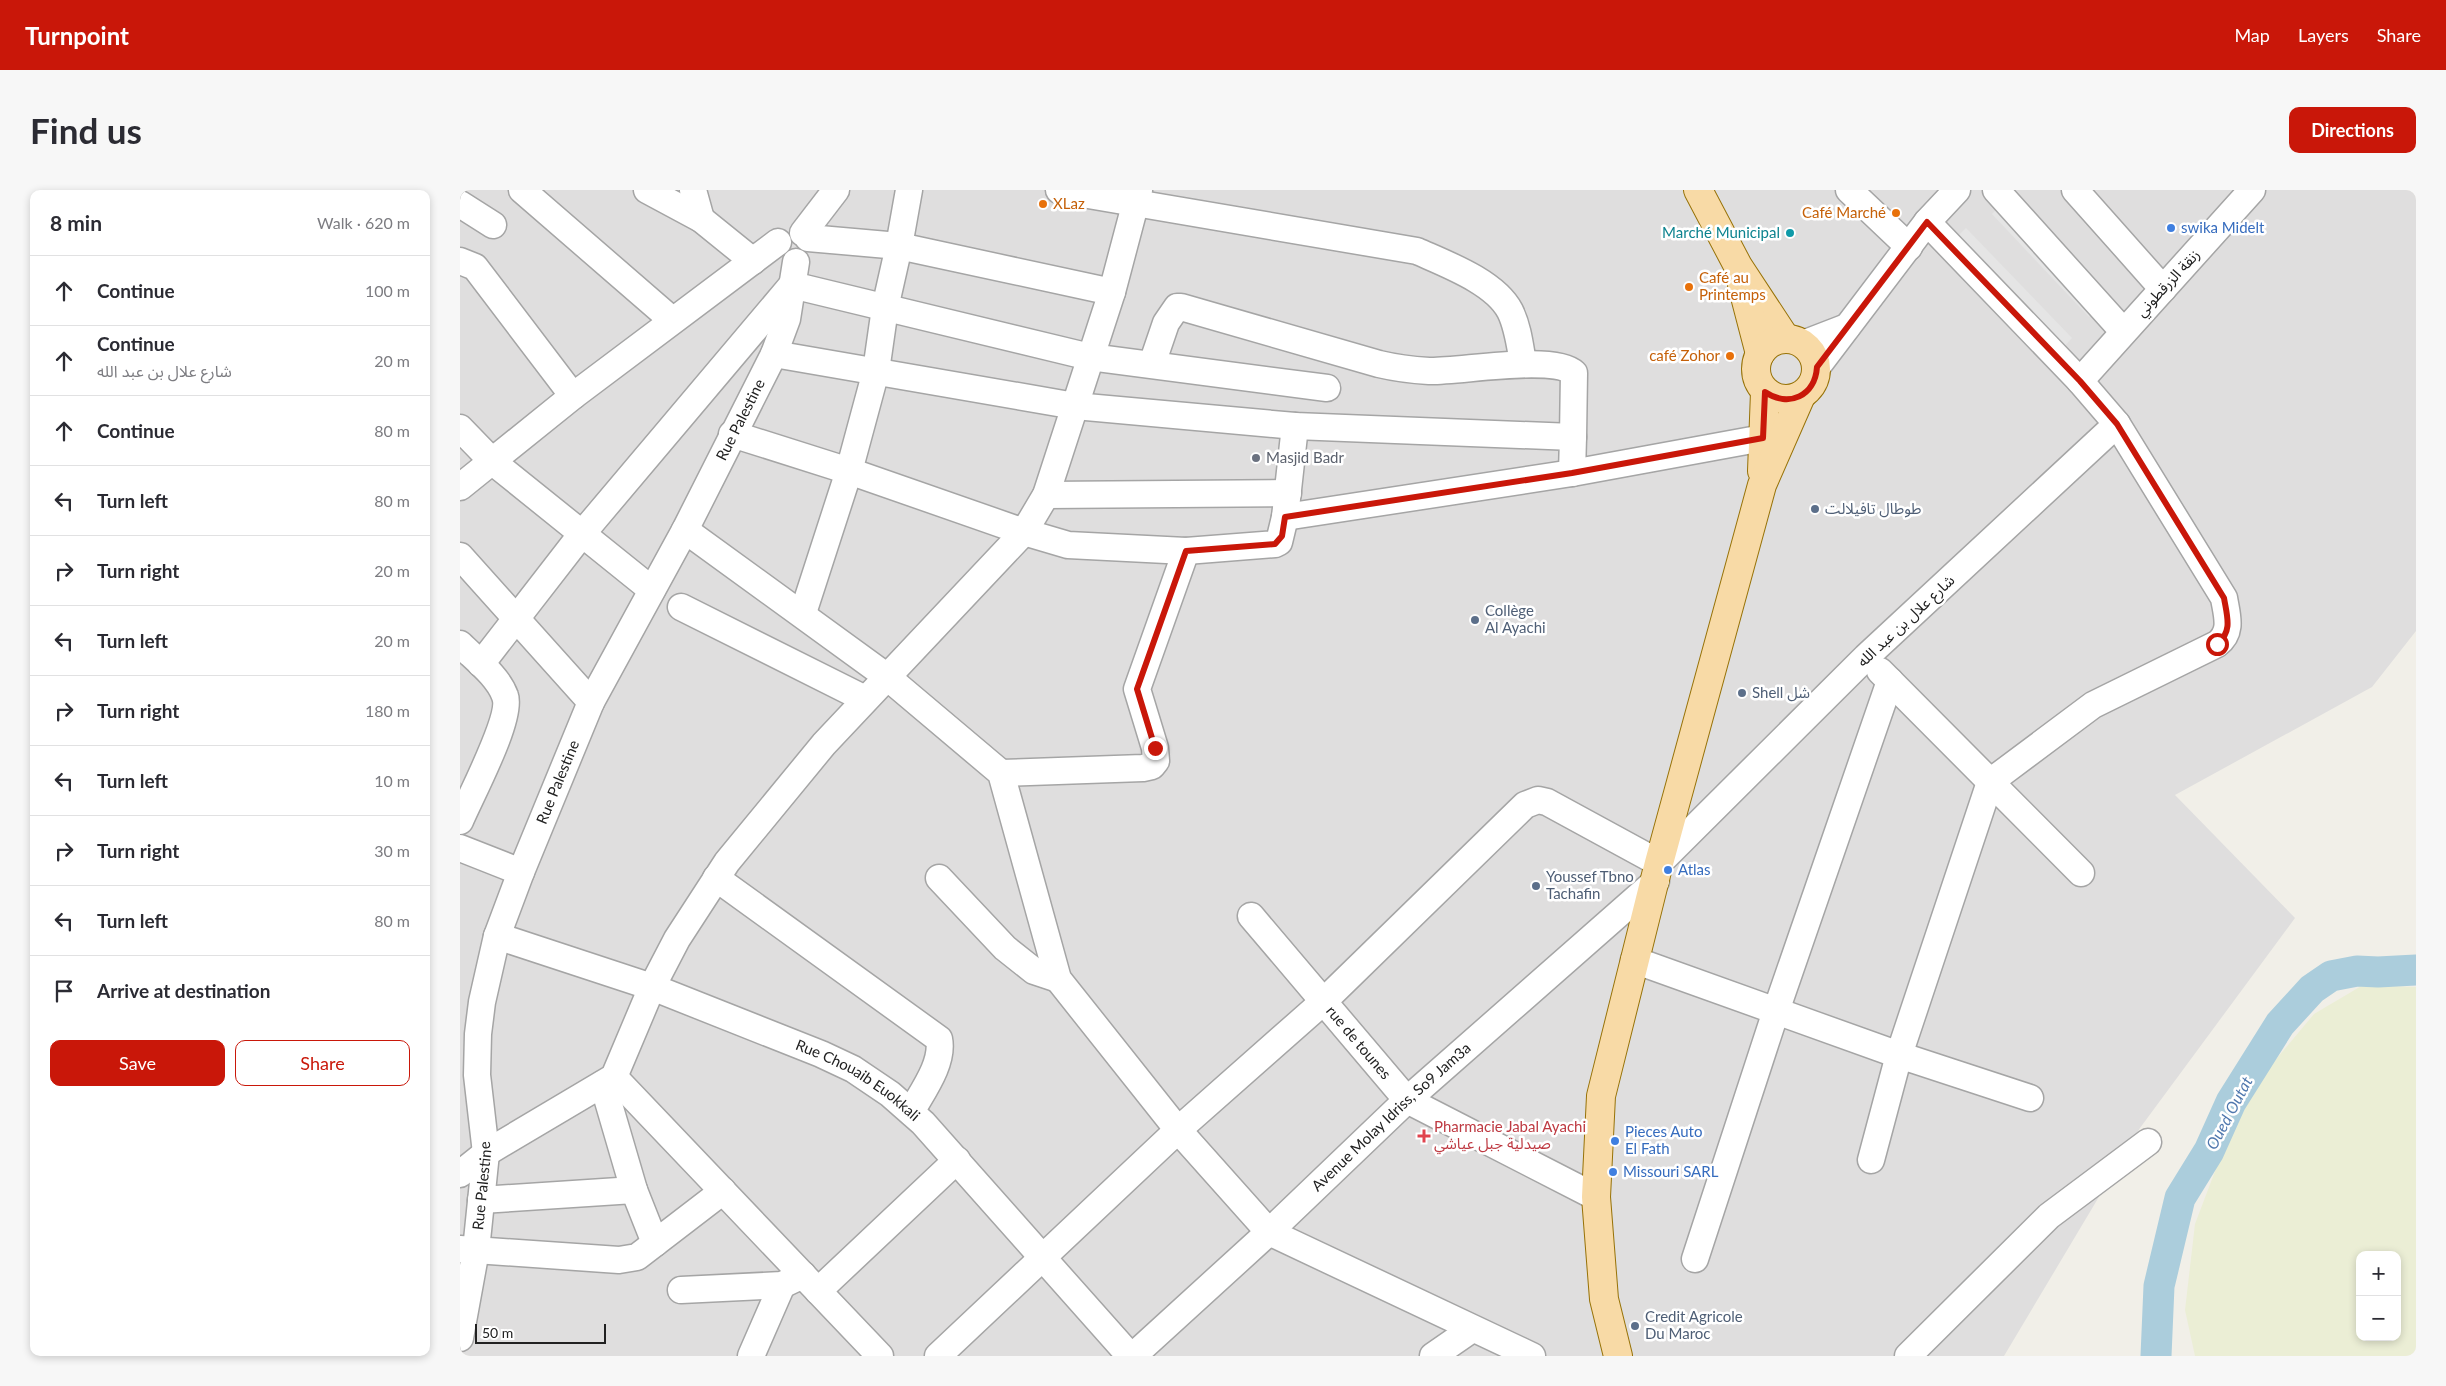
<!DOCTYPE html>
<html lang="en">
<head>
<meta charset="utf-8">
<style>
	:root { --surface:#fff; --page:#f7f7f7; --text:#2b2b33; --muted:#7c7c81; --line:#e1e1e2; --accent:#c91709 }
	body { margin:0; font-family:Lato,"Noto Sans Arabic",sans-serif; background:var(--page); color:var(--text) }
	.controls { position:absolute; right:15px; bottom:15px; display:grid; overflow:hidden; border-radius:10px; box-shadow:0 2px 8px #0003 }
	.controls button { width:45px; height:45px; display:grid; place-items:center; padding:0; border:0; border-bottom:1px solid var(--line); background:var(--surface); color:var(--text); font:25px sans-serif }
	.scale { position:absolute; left:15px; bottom:12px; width:131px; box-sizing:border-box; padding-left:5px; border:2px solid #212121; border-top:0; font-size:14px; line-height:18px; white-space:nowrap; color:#212121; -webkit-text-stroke:4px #fff; paint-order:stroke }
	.stop { position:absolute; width:15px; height:15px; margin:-11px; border:4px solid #c91709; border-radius:50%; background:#fff }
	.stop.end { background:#c91709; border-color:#fff; box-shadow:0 1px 5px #0008 }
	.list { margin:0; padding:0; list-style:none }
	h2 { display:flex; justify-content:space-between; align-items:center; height:65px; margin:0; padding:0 20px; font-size:21px }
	h2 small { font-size:16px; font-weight:400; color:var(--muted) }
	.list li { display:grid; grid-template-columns:32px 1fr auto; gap:15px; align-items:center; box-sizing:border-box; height:70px; padding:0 20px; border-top:1px solid var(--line) }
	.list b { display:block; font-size:19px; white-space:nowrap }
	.list p { margin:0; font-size:16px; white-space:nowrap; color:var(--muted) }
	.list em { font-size:16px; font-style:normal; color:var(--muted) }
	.actions { display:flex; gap:10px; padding:15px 20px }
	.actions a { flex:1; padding:11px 0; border:1px solid var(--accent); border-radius:10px; text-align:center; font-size:18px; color:var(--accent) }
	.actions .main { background:var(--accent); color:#fff }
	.icon { flex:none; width:28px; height:28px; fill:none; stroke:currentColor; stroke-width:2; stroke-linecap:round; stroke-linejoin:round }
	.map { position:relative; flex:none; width:1956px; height:1166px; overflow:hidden; border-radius:10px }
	header { display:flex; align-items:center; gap:30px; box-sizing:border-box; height:70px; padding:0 25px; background:var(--accent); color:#fff }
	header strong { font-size:24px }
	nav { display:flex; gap:28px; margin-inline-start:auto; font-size:18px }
	.intro { display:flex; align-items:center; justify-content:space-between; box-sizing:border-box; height:120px; padding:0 30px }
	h1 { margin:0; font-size:35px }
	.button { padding:12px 22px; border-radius:10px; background:var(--accent); color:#fff; font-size:18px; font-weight:700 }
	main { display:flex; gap:30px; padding:0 30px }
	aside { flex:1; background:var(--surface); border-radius:10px; box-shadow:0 2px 8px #0003 }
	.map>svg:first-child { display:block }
	.residential { fill:#dfdede }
	.farmland { fill:#ebeed5; fill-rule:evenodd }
	.parking { fill:#e5e5e5 }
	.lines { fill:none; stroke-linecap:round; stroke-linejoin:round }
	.river { stroke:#abcddc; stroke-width:31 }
	.minor-casing { stroke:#a5a5a5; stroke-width:29 }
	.major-casing { stroke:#977207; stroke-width:30 }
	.minor { stroke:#fff; stroke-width:26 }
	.major { stroke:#f8daa6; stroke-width:28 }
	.route { stroke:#c91709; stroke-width:6 }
	.food-dot { fill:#e8710a; stroke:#fff; stroke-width:2 }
	.shop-dot { fill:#3f7fe0; stroke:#fff; stroke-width:2 }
	.culture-dot { fill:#0f9aa8; stroke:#fff; stroke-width:2 }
	.worship-dot { fill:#6b7280; stroke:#fff; stroke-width:2 }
	.service-dot { fill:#5c6f8a; stroke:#fff; stroke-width:2 }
	.health-dot { fill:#e0444e; stroke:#fff; stroke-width:2 }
	.labels { text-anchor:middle; stroke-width:5; stroke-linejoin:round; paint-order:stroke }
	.food-label { font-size:15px; fill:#c56008; stroke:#fff; text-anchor:start }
	.shop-label { font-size:15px; fill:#366cbe; stroke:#fff; text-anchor:start }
	.culture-label { font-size:15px; fill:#0d838f; stroke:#fff; text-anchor:end }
	.street-label { font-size:15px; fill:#212121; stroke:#fff }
	.worship-label { font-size:15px; fill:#5b616d; stroke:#fff; text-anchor:start }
	.service-label { font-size:15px; fill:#4e5e75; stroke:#fff; text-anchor:start }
	.health-label { font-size:15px; fill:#be3a42; stroke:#fff; text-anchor:start }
	.water-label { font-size:16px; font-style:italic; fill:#5078ae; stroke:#fff }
</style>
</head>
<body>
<header>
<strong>Turnpoint</strong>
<nav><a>Map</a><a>Layers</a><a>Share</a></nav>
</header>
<div class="intro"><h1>Find us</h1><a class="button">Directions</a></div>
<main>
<aside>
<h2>8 min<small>Walk · 620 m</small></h2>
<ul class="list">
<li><svg class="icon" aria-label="ahead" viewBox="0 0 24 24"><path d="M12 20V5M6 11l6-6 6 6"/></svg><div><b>Continue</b></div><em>100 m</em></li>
<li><svg class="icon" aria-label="ahead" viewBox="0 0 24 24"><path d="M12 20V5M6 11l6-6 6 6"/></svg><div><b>Continue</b><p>شارع علال بن عبد الله</p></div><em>20 m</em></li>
<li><svg class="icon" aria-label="ahead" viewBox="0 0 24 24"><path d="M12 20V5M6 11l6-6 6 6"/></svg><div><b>Continue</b></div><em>80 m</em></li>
<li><svg class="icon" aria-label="left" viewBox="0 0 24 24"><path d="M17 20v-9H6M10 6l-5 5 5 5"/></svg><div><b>Turn left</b></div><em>80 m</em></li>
<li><svg class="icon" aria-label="right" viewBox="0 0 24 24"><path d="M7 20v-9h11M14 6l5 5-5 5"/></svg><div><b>Turn right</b></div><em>20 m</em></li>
<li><svg class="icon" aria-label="left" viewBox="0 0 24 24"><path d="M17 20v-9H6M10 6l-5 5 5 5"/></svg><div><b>Turn left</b></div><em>20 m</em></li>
<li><svg class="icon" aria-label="right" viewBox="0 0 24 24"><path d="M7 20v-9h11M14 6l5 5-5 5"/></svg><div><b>Turn right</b></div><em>180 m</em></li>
<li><svg class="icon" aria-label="left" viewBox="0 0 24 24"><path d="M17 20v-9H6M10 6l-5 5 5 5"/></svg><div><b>Turn left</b></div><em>10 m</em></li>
<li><svg class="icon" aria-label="right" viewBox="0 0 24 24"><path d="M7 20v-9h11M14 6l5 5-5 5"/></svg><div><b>Turn right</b></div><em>30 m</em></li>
<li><svg class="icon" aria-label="left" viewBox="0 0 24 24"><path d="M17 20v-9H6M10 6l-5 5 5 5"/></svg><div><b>Turn left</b></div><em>80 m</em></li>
<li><svg class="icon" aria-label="arrive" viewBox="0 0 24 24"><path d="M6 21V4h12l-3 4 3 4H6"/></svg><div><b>Arrive at destination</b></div></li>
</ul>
<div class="actions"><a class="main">Save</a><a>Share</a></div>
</aside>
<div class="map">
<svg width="1956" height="1166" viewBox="0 0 1956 1166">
	<rect width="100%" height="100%" fill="#f1efe8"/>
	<path class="residential" d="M0,0H1956V441L1912,497L1715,605L1835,728L1680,938L1544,1166H0Z"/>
	<path class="farmland" d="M1903,795L1956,797V1166H1735L1725,1120L1735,1034L1782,910L1854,824ZM1900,1065H1937V1147H1900Z"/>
	<g class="parking">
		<path d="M1538,18L1637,118L1629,127L1532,24Z"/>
		<path d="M1506,38L1612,148L1602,159L1498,46Z"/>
	</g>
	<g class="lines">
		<path class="river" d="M1696,1166L1699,1096L1720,1008L1749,961L1771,912L1820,834L1852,799L1871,786L1897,781L1918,782L1956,780"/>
		<defs>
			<g id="minor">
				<path d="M62,0L212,130"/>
				<path d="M187,0L241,29L293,71"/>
				<path d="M233,0L241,29"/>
				<path d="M599,0L957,61C986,74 1035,92 1050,121C1058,137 1060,156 1063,173"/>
				<path d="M1389,0L1449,57"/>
				<path d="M1536,0L1663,141"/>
				<path d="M1615,0L1703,99"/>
				<path d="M0,14L33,35"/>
				<path d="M343,43L376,0"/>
				<path d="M348,48L439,56L652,102"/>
				<path d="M0,71L15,77L113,206"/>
				<path d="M1343,154L1387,137"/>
				<path d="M314,164L615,216L835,236L1113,247L1112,283"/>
				<path d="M692,174L706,133L717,117H721L919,174C936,178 952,180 969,181C999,182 1094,164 1114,183L1113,247"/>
				<path d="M1357,177L1467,32L1497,0"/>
				<path d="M1620,191L1792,0"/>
				<path d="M0,238L33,272L192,400"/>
				<path d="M272,244L389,281L564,342L608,355L726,361L815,354L819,352L825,327L835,236"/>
				<path d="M0,297L113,206L318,52"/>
				<path d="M586,305L828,303"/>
				<path d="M825,327L1112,283L1303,248"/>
				<path d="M225,340L426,486L541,583L598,789L718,940L809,1042L1072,1166"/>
				<path d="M0,366L131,512"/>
				<path d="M221,417L405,509"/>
				<path d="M343,423L389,281L416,181L425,118L439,56L449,0"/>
				<path d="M0,454C15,469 38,486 45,506C53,527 10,607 0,631"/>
				<path d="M21,474L121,345L332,95L630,167L867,198"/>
				<path d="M1420,481L1621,683"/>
				<path d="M541,583L683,578L692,576L696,571L695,558L677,499L726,361"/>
				<path d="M0,658L61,682"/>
				<path d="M256,688L479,849C484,873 462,902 451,922"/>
				<path d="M479,688L545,758L574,781L598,789"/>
				<path id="s1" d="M791,726L947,910L1136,1007"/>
				<path id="s2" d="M37,746L192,797L361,864L393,879L430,904L463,933L670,1166"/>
				<path d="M1174,770L1439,865L1530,592L1633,515L1757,454C1773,442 1767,426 1764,408L1657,234"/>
				<path d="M154,887L420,1166"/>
				<path d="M143,894L174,1000L195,1053"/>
				<path d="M1411,970L1439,865L1570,908"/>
				<path d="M0,984L26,963L154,887L192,797L217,749L267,672L364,554L564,342L586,305L652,102L679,0"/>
				<path d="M21,1010L174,1000"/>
				<path d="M0,1059L159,1070L177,1067L263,1001"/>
				<path d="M1235,1069L1316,821L1430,491"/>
				<path d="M221,1100L322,1095L343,1085"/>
				<path d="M358,1101L497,970"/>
				<path id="s3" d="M0,1148L16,1060L26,963L17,885L18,844L22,812L37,746L61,682L131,512L225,340L314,164L327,129L336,72"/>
				<path d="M291,1166L322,1095"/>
				<path d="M478,1166L718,940L864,811L1065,615L1078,610L1087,612L1199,673L1406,467L1657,234L1620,191L1467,32"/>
				<path id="s4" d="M673,1166L809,1042L947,910L1196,691"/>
				<path d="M973,1166L1012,1139"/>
				<path d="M1448,1166L1589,1026L1688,952"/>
			</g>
			<g id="major">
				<path d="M1238,0L1278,76L1326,149"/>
				<path d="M1282,95L1300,164"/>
				<circle cx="1326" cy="179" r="30"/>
				<path d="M1302,281L1305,202"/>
				<path d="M1158,1166L1144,1109L1136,1007L1141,906L1199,673L1302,295L1341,206"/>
			</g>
		</defs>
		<use href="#minor" class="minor-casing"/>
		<use href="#major" class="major-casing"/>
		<use href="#minor" class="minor"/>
		<use href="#major" class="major"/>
	</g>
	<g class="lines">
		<path class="route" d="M695,558L677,499L726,361L815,354L822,346L825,327L1112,283L1303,248L1305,202C1329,218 1355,206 1357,177L1467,32L1620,191L1657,234L1764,408C1767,426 1773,442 1757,454"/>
	</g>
	<g class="food-dot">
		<circle cx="583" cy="14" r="5"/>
		<circle cx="1436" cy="23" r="5"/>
		<circle cx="1229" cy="97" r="5"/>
		<circle cx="1270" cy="166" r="5"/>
	</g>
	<g class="shop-dot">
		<circle cx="1711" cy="38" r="5"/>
		<circle cx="1208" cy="680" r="5"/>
		<circle cx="1155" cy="951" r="5"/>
		<circle cx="1153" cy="982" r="5"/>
	</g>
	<circle class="culture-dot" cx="1330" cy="43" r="5"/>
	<circle class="worship-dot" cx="796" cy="268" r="5"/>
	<g class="service-dot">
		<circle cx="1355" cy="319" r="5"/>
		<circle cx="1015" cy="430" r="5"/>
		<circle cx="1282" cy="503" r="5"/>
		<circle cx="1076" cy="696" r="5"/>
		<circle cx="1175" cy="1136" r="5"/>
	</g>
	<path class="health-dot" d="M961.5 938.5h5v5h5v5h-5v5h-5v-5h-5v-5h5z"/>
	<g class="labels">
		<g class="food-label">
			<text x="593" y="19">XLaz</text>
			<text x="1426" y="28" text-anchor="end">Café Marché</text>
			<text x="1239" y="93">Café au<tspan x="1239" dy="17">Printemps</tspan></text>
			<text x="1260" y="171" text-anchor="end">café Zohor</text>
		</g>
		<g class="shop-label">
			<text x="1721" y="43">swika Midelt</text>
			<text x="1218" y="685">Atlas</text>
			<text x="1165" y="947">Pieces Auto<tspan x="1165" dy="17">El Fath</tspan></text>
			<text x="1163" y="987">Missouri SARL</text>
		</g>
		<g class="culture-label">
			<text x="1320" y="48">Marché Municipal</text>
		</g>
		<g class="street-label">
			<text transform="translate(1708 93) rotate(-47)" y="5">زنقة الزرقطوني</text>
			<text dy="5" stroke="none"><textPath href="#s3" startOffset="978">Rue Palestine</textPath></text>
			<text transform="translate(1446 431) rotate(-43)" y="5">شارع علال بن عبد الله</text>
			<text dy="5" stroke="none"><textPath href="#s3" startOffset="572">Rue Palestine</textPath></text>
			<text dy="5" stroke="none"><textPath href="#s1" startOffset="166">rue de tounes</textPath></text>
			<text dy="5" stroke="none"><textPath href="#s2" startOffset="390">Rue Chouaib Euokkali</textPath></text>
			<text dy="5" stroke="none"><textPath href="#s4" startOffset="352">Avenue Molay Idriss, So9 Jam3a</textPath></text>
			<text dy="5" stroke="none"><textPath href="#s3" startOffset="154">Rue Palestine</textPath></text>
		</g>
		<g class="worship-label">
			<text x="806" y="273">Masjid Badr</text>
		</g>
		<g class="service-label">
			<text x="1365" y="324">طوطال تافيلالت</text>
			<text x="1025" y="426">Collège<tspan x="1025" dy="17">Al Ayachi</tspan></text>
			<text x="1292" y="508">Shell شل</text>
			<text x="1086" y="692">Youssef Tbno<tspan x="1086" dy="17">Tachafin</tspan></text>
			<text x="1185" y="1132">Credit Agricole<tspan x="1185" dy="17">Du Maroc</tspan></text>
		</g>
		<g class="health-label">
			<text x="974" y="942">Pharmacie Jabal Ayachi<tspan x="974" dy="17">صيدلية جبل عياشي</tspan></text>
		</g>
		<g class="water-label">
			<text transform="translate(1769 923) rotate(-62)" y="6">Oued Outat</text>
		</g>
	</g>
</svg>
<div class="controls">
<button>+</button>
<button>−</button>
</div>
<div class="scale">50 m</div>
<div class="stop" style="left:1757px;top:454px"></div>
<div class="stop end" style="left:695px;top:558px"></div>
</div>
</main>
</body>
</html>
